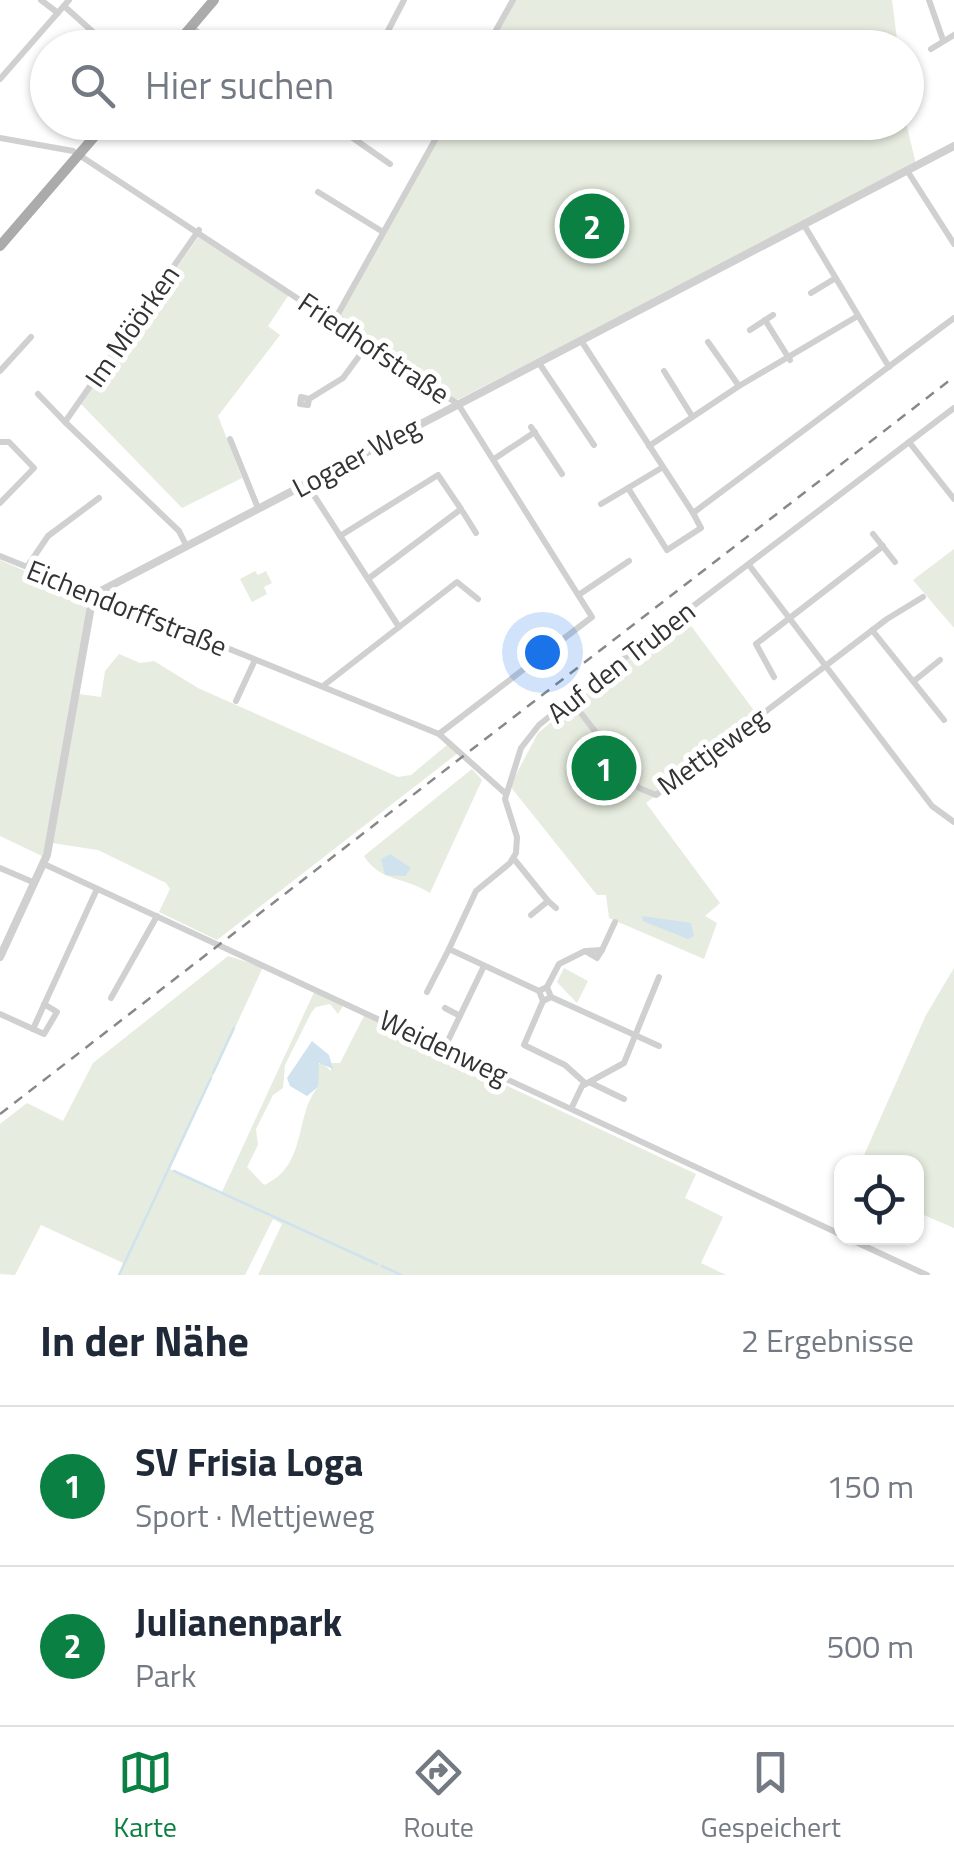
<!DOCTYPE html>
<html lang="de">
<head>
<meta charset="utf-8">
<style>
	:root { --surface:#fff; --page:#f2f2f3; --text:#1f2937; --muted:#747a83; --line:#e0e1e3; --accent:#0b8043 }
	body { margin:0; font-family:"Titillium Web",sans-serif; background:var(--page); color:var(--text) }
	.controls { position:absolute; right:30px; bottom:30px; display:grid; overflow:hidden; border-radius:20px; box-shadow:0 2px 8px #0004 }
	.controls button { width:90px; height:90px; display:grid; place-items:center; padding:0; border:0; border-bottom:2px solid var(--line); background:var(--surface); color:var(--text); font:50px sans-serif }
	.you { position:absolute; left:542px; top:652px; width:35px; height:35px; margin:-25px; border:8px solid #fff; border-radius:50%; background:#1a73e8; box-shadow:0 0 0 15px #1a73e833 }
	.badge { display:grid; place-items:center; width:65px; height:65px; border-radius:50%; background:var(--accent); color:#fff; font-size:32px; font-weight:700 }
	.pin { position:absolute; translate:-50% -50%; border:5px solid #fff; box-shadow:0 2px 10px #0006 }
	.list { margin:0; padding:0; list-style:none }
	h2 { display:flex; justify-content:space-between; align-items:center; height:130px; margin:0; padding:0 40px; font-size:42px }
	h2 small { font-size:32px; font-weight:400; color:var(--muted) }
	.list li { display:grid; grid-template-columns:65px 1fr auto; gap:30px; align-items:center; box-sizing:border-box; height:160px; padding:0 40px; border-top:2px solid var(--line) }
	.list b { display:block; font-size:38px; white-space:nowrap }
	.list p { margin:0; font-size:32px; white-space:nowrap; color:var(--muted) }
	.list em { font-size:32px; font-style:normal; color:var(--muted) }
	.icon { flex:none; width:55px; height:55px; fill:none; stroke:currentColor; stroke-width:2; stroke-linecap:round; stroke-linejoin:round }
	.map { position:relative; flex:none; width:954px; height:1275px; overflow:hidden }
	.search { position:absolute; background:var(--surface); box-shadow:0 2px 8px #0004; left:30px; right:30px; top:30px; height:110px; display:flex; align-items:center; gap:25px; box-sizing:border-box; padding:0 35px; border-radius:55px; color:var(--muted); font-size:38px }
	.sheet { height:450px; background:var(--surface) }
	nav { display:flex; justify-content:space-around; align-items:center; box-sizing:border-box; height:140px; border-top:2px solid var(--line); background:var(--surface); font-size:28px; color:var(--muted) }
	nav a { display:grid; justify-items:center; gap:5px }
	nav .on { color:var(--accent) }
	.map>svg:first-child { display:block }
	.green { fill:#e6ecdf; fill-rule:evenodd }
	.water { fill:#cfe2ee }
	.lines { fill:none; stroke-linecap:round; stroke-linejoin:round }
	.stream { stroke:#cfe2ee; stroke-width:2.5 }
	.minor { stroke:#d0d0d0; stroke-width:6 }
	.tertiary { stroke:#d0d0d0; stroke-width:8 }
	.primary { stroke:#ababab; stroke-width:10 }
	.rail { stroke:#888; stroke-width:2.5; stroke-dasharray:10 8; stroke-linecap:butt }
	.labels { text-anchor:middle; stroke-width:10; stroke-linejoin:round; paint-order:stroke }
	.street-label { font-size:28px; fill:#333; stroke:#fff }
</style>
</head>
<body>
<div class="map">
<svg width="954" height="1275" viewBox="0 0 954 1275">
	<rect width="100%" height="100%" fill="#fff"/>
	<g class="green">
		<path d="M514,0H892L898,47L488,48Z"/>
		<path d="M446,123H906L916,164L457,400L337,320Z"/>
		<path d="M200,235L290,293L268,326L280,335L218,416L242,478L182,508L80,403Z"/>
		<path d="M954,549V628L913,580Z"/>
		<path d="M0,560L89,599L44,857L0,836Z"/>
		<path d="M255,571L258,575L266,571L272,583L264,587L267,594L252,602L240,579Z"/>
		<path d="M683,615L758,716L646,803L720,903L705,916L717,923L704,959L609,918L606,895H597L510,786L538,733Z"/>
		<path d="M119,654L140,663L154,661L198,688L398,777L411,775L447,745L458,753L217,940L159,912L170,889L166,883L98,850L52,843L79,694L101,697L105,671Z"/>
		<path d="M472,769L482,780L430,893C406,877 380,882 364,856Z"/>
		<path d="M228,956L263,967L170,1169L221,1194L316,988L382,1018L379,1026L696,1174L685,1198L723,1217L701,1263L726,1275H258L282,1224L273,1219L245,1275H119L123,1263L41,1225L15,1275L0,1274V1124L27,1103L63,1121L93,1063ZM330,1004L338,1014L343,1006L364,1016L340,1063H331V1071L322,1063L317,1065L318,1087C294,1115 308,1166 264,1185L247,1167L258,1145L256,1129L273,1095L283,1088L285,1065L311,1013L316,1007Z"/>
		<path d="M564,968L588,981L577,1003L557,982Z"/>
		<path d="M954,968V1228L917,1212L916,1162H861L926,1015Z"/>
	</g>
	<g class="water">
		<path d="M390,854L411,868L405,876L385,875L381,859Z"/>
		<path d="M642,916L691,923L694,936L688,939L643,921Z"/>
		<path d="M312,1041L329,1055L333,1069L319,1063L318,1087L307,1096L290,1086L287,1078Z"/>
	</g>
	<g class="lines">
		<g class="stream">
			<path d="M213,1073L234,1028"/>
			<path d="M174,1171L377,1264"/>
			<path d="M382,1266L401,1275"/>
			<path d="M119,1275L211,1078"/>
		</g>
		<g class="minor">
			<path d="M41,0L58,13"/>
			<path d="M929,0L943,40"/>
			<path d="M64,6L111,48"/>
			<path d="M192,28L220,48"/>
			<path d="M379,48L404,0"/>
			<path d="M486,48L513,0"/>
			<path d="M931,49L954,35"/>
			<path d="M0,79L69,0"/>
			<path d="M330,122L390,164"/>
			<path d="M0,138L73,151L458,404L592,617L439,734"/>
			<path d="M908,172L954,244"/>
			<path d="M318,192L383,232"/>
			<path d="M804,225L889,367"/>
			<path d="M811,293L834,279"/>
			<path d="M765,320L790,360"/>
			<path d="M334,321L445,122"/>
			<path d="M750,330L773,315"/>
			<path d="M582,342L693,513L701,528L667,550L628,488L663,467"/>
			<path d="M708,342L739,386"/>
			<path d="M539,363L594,445"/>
			<path d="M0,371L31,337"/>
			<path d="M664,371L692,416"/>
			<path d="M38,394L65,422"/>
			<path d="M309,399L301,397L300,404L308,405L309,399L343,378L368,344"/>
			<path d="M531,427L562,474"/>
			<path d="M230,439L258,508"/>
			<path d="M0,442H9L34,468L0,503"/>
			<path d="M909,442L954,499"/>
			<path d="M649,446L739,386L856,317"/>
			<path d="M494,459L535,432"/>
			<path d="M306,483L399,627"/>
			<path d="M601,504L628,488"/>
			<path d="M463,512L476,533"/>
			<path d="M693,513L954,318"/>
			<path d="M873,534L895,562"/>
			<path d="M340,536L438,475L461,509L368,579"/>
			<path d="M186,545L179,531L65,422L199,230"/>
			<path d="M0,556L439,734L505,793"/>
			<path d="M749,565L932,806L954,822"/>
			<path d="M27,567L48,536L99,498"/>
			<path d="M580,594L629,561"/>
			<path d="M872,630L944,720"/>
			<path d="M774,677L756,644L883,546"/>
			<path d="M914,681L940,660"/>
			<path d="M323,686L457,582L478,599"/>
			<path d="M570,699L639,788L656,795L887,619L923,597"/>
			<path d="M236,701L255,660"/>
			<path d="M514,859L548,901L531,915"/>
			<path d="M44,864L842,1235"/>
			<path d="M0,868L35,883"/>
			<path d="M548,901L556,908"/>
			<path d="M602,950L615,922"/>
			<path d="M547,987L559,964L585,951L597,958L602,950L585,951"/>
			<path d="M539,991L547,987L551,997L543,1001L539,991L449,949L476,891L510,863L516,853L517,837L505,799L521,748L539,725L576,695L954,408"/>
			<path d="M427,992L449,949"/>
			<path d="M551,997L659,1046"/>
			<path d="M111,998L157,916"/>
			<path d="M543,1001L524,1045L565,1065L585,1083"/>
			<path d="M44,1004L57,1012L44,1034L33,1029L97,889"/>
			<path d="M445,1008L460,1016"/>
			<path d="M0,1014L33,1029"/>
			<path d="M444,1049L484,966"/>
			<path d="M591,1083L624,1099"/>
			<path d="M572,1107L582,1086L624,1063L659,977"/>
			<path d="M847,1238L927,1275"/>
		</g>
		<path class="tertiary" d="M0,957L47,855L93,595L954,146"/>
		<g class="primary">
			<path d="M173,48L214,0"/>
			<path d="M0,246L107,122"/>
		</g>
		<path class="rail" d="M0,1114L954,377"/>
	</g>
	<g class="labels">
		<g class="street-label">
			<text transform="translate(132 326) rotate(-55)" y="10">Im Möörken</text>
			<text transform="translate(374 348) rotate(34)" y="10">Friedhofstraße</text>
			<text transform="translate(356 457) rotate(-28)" y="10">Logaer Weg</text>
			<text transform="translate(127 608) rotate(22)" y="10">Eichendorffstraße</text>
			<text transform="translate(621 662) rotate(-38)" y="10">Auf den Truben</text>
			<text transform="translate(712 751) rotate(-36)" y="10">Mettjeweg</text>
			<text transform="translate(444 1047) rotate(25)" y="10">Weidenweg</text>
		</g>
	</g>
</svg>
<div class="controls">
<button><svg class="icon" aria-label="locate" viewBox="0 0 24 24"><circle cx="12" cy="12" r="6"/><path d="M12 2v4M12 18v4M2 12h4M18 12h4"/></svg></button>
</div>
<div class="you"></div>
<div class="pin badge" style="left:604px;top:768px">1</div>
<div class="pin badge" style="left:592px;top:226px">2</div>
<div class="search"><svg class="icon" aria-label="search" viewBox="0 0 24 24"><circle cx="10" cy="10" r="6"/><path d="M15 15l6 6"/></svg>Hier suchen</div>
</div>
<section class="sheet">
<h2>In der Nähe<small>2 Ergebnisse</small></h2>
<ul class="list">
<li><span class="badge">1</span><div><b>SV Frisia Loga</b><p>Sport · Mettjeweg</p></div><em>150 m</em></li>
<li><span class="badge">2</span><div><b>Julianenpark</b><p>Park</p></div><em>500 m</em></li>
</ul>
</section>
<nav>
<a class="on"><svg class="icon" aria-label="map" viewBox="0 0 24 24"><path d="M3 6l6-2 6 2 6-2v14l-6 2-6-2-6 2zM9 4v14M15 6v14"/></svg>Karte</a>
<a><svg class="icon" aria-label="directions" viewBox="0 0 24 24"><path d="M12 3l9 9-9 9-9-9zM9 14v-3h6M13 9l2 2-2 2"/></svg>Route</a>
<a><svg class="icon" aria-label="saved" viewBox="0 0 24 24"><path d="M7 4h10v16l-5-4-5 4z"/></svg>Gespeichert</a>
</nav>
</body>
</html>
